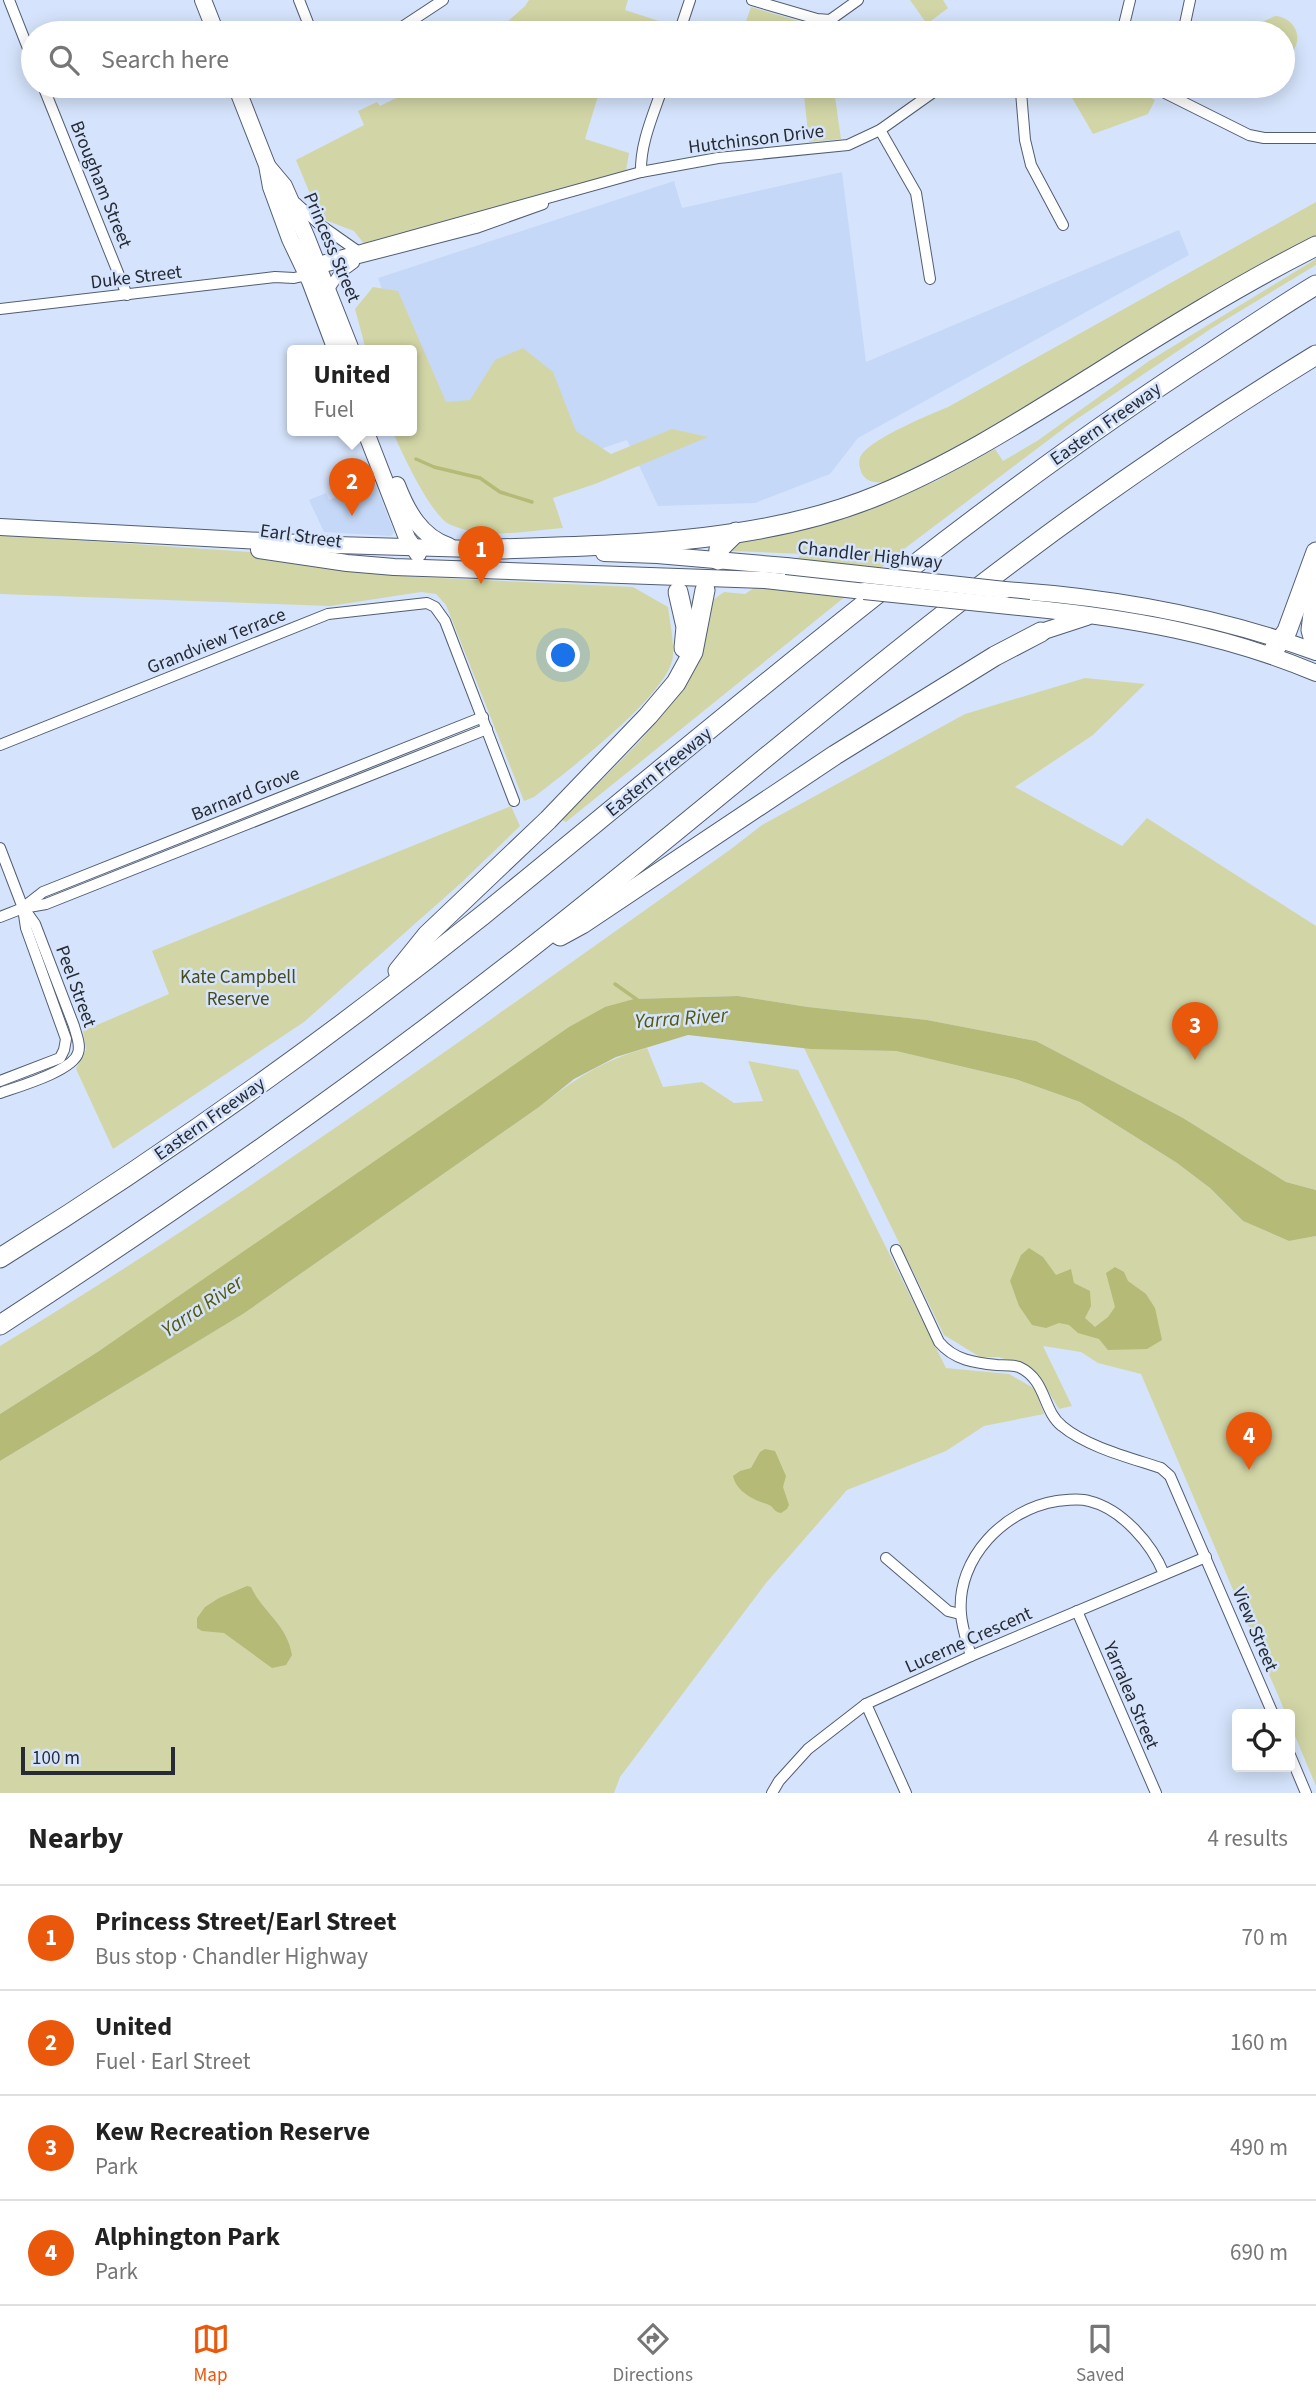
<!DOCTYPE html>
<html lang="en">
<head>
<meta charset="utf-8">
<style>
	:root { --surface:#fff; --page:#f2f2f2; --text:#222; --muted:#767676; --line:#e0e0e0; --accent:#ea580c }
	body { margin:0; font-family:"Source Sans 3",sans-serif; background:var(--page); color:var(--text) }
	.controls { position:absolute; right:21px; bottom:21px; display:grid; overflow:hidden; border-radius:7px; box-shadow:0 4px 18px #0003 }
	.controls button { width:63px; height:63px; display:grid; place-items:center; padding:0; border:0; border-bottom:2px solid var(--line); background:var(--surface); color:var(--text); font:35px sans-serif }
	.scale { position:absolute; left:21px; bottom:18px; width:154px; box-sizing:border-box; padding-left:7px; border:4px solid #262b34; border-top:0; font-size:19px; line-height:24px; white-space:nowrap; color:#262b34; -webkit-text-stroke:5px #d5e4fc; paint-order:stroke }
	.you { position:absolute; left:564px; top:656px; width:24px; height:24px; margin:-18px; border:5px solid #fff; border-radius:50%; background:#1a73e8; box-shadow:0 0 0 10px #1a73e833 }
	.badge { display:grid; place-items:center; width:46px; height:46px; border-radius:50%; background:var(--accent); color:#fff; font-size:23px; font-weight:700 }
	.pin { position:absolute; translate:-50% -58px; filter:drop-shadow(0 2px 4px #0008) }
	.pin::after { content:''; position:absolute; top:37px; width:24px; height:21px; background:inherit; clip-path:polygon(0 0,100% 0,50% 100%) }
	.popup { position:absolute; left:287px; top:345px; width:130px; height:91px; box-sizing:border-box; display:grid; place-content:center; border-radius:7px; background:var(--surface); filter:drop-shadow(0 2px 5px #0005); font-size:23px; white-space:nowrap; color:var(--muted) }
	.popup b { font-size:26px; color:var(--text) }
	.popup::after { content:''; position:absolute; left:50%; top:100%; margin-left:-14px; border:14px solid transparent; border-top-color:var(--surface) }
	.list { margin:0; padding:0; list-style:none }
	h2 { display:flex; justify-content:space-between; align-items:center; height:91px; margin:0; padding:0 28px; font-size:30px }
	h2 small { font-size:23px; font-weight:400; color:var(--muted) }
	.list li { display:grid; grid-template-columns:46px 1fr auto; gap:21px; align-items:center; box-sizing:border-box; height:105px; padding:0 28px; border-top:2px solid var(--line) }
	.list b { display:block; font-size:26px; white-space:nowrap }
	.list p { margin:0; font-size:23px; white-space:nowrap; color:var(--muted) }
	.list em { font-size:23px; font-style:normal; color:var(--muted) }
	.icon { flex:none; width:38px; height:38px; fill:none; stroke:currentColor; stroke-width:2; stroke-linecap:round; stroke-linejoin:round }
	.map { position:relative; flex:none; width:1316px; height:1793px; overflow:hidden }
	.search { position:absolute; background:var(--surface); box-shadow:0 4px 18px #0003; left:21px; right:21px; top:21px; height:77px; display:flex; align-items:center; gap:18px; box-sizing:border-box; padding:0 24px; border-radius:38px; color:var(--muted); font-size:26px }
	.sheet { height:511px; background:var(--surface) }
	nav { display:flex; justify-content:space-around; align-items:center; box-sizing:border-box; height:98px; border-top:2px solid var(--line); background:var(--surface); font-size:19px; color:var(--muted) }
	nav a { display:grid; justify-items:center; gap:4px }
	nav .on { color:var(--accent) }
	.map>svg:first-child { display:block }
	.built { fill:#c5d8f7 }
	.green { fill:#d2d6a6 }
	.water { fill:#b5ba77 }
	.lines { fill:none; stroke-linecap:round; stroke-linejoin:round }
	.stream { stroke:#b5ba77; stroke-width:3.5 }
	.minor-casing { stroke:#515d72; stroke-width:12 }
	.primary-casing { stroke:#515d72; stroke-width:18 }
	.motorway-casing { stroke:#515d72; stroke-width:21 }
	.minor { stroke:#fff; stroke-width:10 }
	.primary { stroke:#fff; stroke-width:16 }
	.motorway { stroke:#fff; stroke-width:19 }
	.primary-bridge-casing { stroke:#515d72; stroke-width:18; stroke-linecap:butt }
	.primary-bridge { stroke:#fff; stroke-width:16 }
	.labels { text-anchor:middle; stroke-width:5; stroke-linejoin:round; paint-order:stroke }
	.street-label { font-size:19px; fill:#262b34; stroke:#d5e4fc }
	.park-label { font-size:19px; fill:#484b18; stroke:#d5e4fc }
	.water-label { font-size:21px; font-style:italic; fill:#555806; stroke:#d5e4fc }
</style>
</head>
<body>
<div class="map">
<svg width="1316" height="1793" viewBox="0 0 1316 1793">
	<rect width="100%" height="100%" fill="#d5e4fc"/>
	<g class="built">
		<path d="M842,172L866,362L1179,230L1189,255L858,438L830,474L755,503L658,506L627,440L458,497L412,350H404L378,278L674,181L682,208Z"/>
		<path d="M374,481L394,532L391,536L324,532L309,500L326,493L329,500Z"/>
	</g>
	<g class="green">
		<path d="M529,0H628L625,10L668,24L666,33H495L525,6Z"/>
		<path d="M910,0H943L948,8L927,24Z"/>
		<path d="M751,7L812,25L809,33H742Z"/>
		<path d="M1275,16C1300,18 1306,48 1283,58V33H1255L1262,22Z"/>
		<path d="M420,86H601L585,139L629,153L626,171L365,245L354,231L320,218L296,160L364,125L358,111L377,102L380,106Z"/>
		<path d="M803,86H827L830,90H834L841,139L809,142Z"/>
		<path d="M1087,86H1129L1155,100L1148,114L1093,134L1067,89Z"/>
		<path d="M1316,202V236C1241,277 1169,322 1096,366C1028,408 960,450 886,482C877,483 868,483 862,474C860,469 858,463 860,458C865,441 931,414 948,407Z"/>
		<path d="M1316,259V265L1212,328L1071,423L908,546L566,822L562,820L641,740L666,710L698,660L713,600L724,592L745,594L803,554L733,551L731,547L737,543L855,512L934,482L995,449L1003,461L1037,441L1149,361Z"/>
		<path d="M373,287L398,291L446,402L470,400L495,360L523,348L553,372L576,431L611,454L672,429L708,437L595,484L553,498L563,528C526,531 486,540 451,525C431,517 401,451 392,430H412V350H366L355,309Z"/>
		<path d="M0,535L250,552L344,571L417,577L633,587L668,607C670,623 674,640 673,656C670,694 565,773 534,797L524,801L446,605L436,594L421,592L330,606L0,594Z"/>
		<path d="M1085,678L1145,684L1093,735L1015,787L1122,846L1147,818L1316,926V1190L1286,1182L1183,1118L1036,1041L927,1020L808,1007L738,996L634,999L99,1351L0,1414V1346C252,1193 491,1019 731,849L762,825L965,714Z"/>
		<path d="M511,806L520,826L461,883L304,1022L113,1149L76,1069L86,1050L83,1031L169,994L152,951Z"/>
		<path d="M647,1048L663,1087L702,1082L734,1103L763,1101L748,1061L798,1070L946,1368L1009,1374L1035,1389L1044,1414L984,1426L946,1451L847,1490L766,1583L620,1777L614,1793H0V1461L243,1314L539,1107C575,1079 601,1061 647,1048Z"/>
		<path d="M804,1048L896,1051L1015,1079L1080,1102L1177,1163L1210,1188L1243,1221L1289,1241L1316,1236V1786L1290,1724V1714H1286L1141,1374L1098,1363L1081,1352L1043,1346L1072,1406L1059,1409L1043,1383L1021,1364L999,1357H980L944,1335Z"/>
	</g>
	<g class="water">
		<path d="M738,996L808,1007L927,1020L1036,1041L1183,1118L1286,1182L1316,1190V1236L1289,1241L1243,1221L1210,1188L1177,1163L1080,1102L1015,1079L896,1051L811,1049L688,1035L616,1057L574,1079L539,1107L243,1314L0,1461V1414L99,1351L569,1027L605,1007L634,999Z"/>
		<path d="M1029,1248L1043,1257L1056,1275L1071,1269L1074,1283L1090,1291L1091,1306L1085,1318L1095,1327L1108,1317L1115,1307L1106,1273L1115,1267L1124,1272L1128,1281L1146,1294L1155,1308L1162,1340L1147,1349L1108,1350L1099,1339L1078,1333L1069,1325L1059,1323L1046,1328L1032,1325L1019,1306L1010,1281L1021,1255Z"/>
		<path d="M765,1449L775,1451L786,1476L783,1487L789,1505L787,1509L781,1513C773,1512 775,1507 767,1504C753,1500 736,1491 733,1476L740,1471L751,1468L760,1452Z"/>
		<path d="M247,1586L251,1587C264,1614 287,1624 292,1655L286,1665L272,1668L224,1633L202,1631L197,1628V1618L205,1607L219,1598Z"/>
	</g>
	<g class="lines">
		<g class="stream">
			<path d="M416,459L434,467L480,478L500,492L532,502"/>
			<path d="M615,984L639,1001"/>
		</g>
		<defs>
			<g id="minor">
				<path d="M9,0L33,61"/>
				<path d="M299,0L312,33"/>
				<path d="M752,0L817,19L830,20L858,0"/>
				<path d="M393,33L443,0"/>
				<path d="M679,33L690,0"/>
				<path d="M1122,33L1130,0"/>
				<path d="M1183,33L1190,0"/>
				<path d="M43,86L127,295"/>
				<path d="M1024,86L1021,92L1025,140L1031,165L1063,225"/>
				<path d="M1151,86L1249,135L1264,138H1316"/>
				<path d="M880,130L916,193L930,279"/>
				<path d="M641,172C640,143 654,113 663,86"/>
				<path d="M296,203L319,224L356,250"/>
				<path d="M318,262L641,172L718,158L848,145L880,130L942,86"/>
				<path d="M320,268L476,228L543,204"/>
				<path d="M329,289L339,274L354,263"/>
				<path d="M0,309L275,277L294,278L307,275"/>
				<path d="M0,745L328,614L427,603L435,607L445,621L514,801"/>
				<path d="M0,848L23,908L26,928L66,1039L64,1050L60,1058L0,1081"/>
				<path d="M25,906L43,892L483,717"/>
				<path d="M0,917L23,908L46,904L487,729"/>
				<path d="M0,1093C17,1087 73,1071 78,1053C81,1045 76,1034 74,1026L35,924L25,910"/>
				<path d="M896,1250L939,1342C954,1360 975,1363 997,1365C1004,1365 1013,1365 1019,1367C1047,1380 1042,1410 1062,1426C1087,1447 1131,1458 1161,1468L1170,1476L1273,1714"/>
				<path d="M886,1558L948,1611L960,1614"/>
				<path d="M1077,1611L1156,1793"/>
				<path d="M971,1656C967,1642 962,1628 961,1614C956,1558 1005,1509 1057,1501C1067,1500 1079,1498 1089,1501C1122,1509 1152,1544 1164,1574"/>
				<path d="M866,1704L906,1793"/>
				<path d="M1290,1755L1306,1793"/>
				<path d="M772,1793L779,1781L808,1749L866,1704L971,1656L1206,1557"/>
			</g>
			<g id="primary">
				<path d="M203,0L216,33"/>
				<path d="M236,86L267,165L271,187L290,239L310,281L336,350"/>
				<path d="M268,167L284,186L306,236L351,350"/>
				<path d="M365,430L407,538L418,554"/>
				<path d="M397,485C407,511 421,537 449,546"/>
				<path d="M0,527L336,545L508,550"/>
				<path d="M259,550L347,563L394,567L765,580L864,591"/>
				<path d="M604,553L657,555L786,566"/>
				<path d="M1005,590C1112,597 1215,615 1316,652"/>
				<path d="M1029,608C1128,618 1224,634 1316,673"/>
				<path d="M1041,632L1087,617"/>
			</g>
			<g id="motorway">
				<path d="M498,549C623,545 761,544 879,495C954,464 1023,420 1092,377C1165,331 1239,285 1316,246"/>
				<path d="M718,560L719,549L736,532"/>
				<path d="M1316,589L1311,630L1316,648"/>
				<path d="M678,592L686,627L684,648"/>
				<path d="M1271,654L1287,631L1316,552"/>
				<path d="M560,936L582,924L835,755L995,656L1041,632"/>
				<path d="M398,971L427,935L548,820L648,716L676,683L693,652L705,590"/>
				<path d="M0,1258C167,1154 329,1038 483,915C722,721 953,519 1212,352C1247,329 1281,306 1316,285"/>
				<path d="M0,1325C180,1208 354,1086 523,954C674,836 819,710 971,593C1081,508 1197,428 1316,355"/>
			</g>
		</defs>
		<use href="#minor" class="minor-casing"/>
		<use href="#primary" class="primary-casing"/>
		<use href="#motorway" class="motorway-casing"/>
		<use href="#minor" class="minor"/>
		<use href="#primary" class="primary"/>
		<use href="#motorway" class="motorway"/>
		<defs>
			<g id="primary-bridge">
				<path d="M786,566L1005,590"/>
				<path d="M864,591L1029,608"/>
			</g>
		</defs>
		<use href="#primary-bridge" class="primary-bridge-casing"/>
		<use href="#primary-bridge" class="primary-bridge"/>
	</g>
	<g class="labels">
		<g class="street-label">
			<text transform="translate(756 138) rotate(-7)" y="7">Hutchinson Drive</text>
			<text transform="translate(102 184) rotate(68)" y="7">Brougham Street</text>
			<text transform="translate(333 247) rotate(67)" y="7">Princess Street</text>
			<text transform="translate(136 276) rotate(-7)" y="7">Duke Street</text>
			<text transform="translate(1105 423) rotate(-35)" y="7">Eastern Freeway</text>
			<text transform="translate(301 535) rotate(8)" y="7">Earl Street</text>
			<text transform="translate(870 554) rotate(6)" y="7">Chandler Highway</text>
			<text transform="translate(216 640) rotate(-22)" y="7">Grandview Terrace</text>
			<text transform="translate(658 771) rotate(-39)" y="7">Eastern Freeway</text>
			<text transform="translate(245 793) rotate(-22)" y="7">Barnard Grove</text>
			<text transform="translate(77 986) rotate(70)" y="7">Peel Street</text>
			<text transform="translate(209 1118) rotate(-35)" y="7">Eastern Freeway</text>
			<text transform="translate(1256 1629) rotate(67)" y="7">View Street</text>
			<text transform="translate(968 1639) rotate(-24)" y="7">Lucerne Crescent</text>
			<text transform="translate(1132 1695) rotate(67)" y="7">Yarralea Street</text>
		</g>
		<g class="park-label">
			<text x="238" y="983">Kate Campbell<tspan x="238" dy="22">Reserve</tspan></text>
		</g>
		<g class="water-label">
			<text transform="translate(681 1018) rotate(-4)" y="7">Yarra River</text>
			<text transform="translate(202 1306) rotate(-34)" y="7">Yarra River</text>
		</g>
	</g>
</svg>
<div class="controls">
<button><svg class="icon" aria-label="locate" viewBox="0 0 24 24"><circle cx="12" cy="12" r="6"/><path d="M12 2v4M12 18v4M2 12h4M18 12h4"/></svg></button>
</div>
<div class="scale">100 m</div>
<div class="you"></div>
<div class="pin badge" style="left:481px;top:584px">1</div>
<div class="pin badge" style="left:352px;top:516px">2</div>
<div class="popup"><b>United</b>Fuel</div>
<div class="pin badge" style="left:1195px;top:1060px">3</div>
<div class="pin badge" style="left:1249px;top:1470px">4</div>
<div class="search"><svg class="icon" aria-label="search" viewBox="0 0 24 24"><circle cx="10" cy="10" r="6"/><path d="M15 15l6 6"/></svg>Search here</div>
</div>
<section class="sheet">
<h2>Nearby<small>4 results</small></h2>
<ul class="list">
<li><span class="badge">1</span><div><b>Princess Street/Earl Street</b><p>Bus stop · Chandler Highway</p></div><em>70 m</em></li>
<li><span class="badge">2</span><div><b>United</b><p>Fuel · Earl Street</p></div><em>160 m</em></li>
<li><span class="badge">3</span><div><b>Kew Recreation Reserve</b><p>Park</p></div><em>490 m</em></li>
<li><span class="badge">4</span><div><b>Alphington Park</b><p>Park</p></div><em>690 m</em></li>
</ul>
</section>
<nav>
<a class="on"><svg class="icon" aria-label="map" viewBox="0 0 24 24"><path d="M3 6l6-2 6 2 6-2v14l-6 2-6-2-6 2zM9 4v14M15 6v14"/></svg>Map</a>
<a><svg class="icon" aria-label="directions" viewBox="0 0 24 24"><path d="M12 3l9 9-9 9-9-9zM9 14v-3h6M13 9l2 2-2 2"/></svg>Directions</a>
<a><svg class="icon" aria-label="saved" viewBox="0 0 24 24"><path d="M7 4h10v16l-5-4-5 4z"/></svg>Saved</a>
</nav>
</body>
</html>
